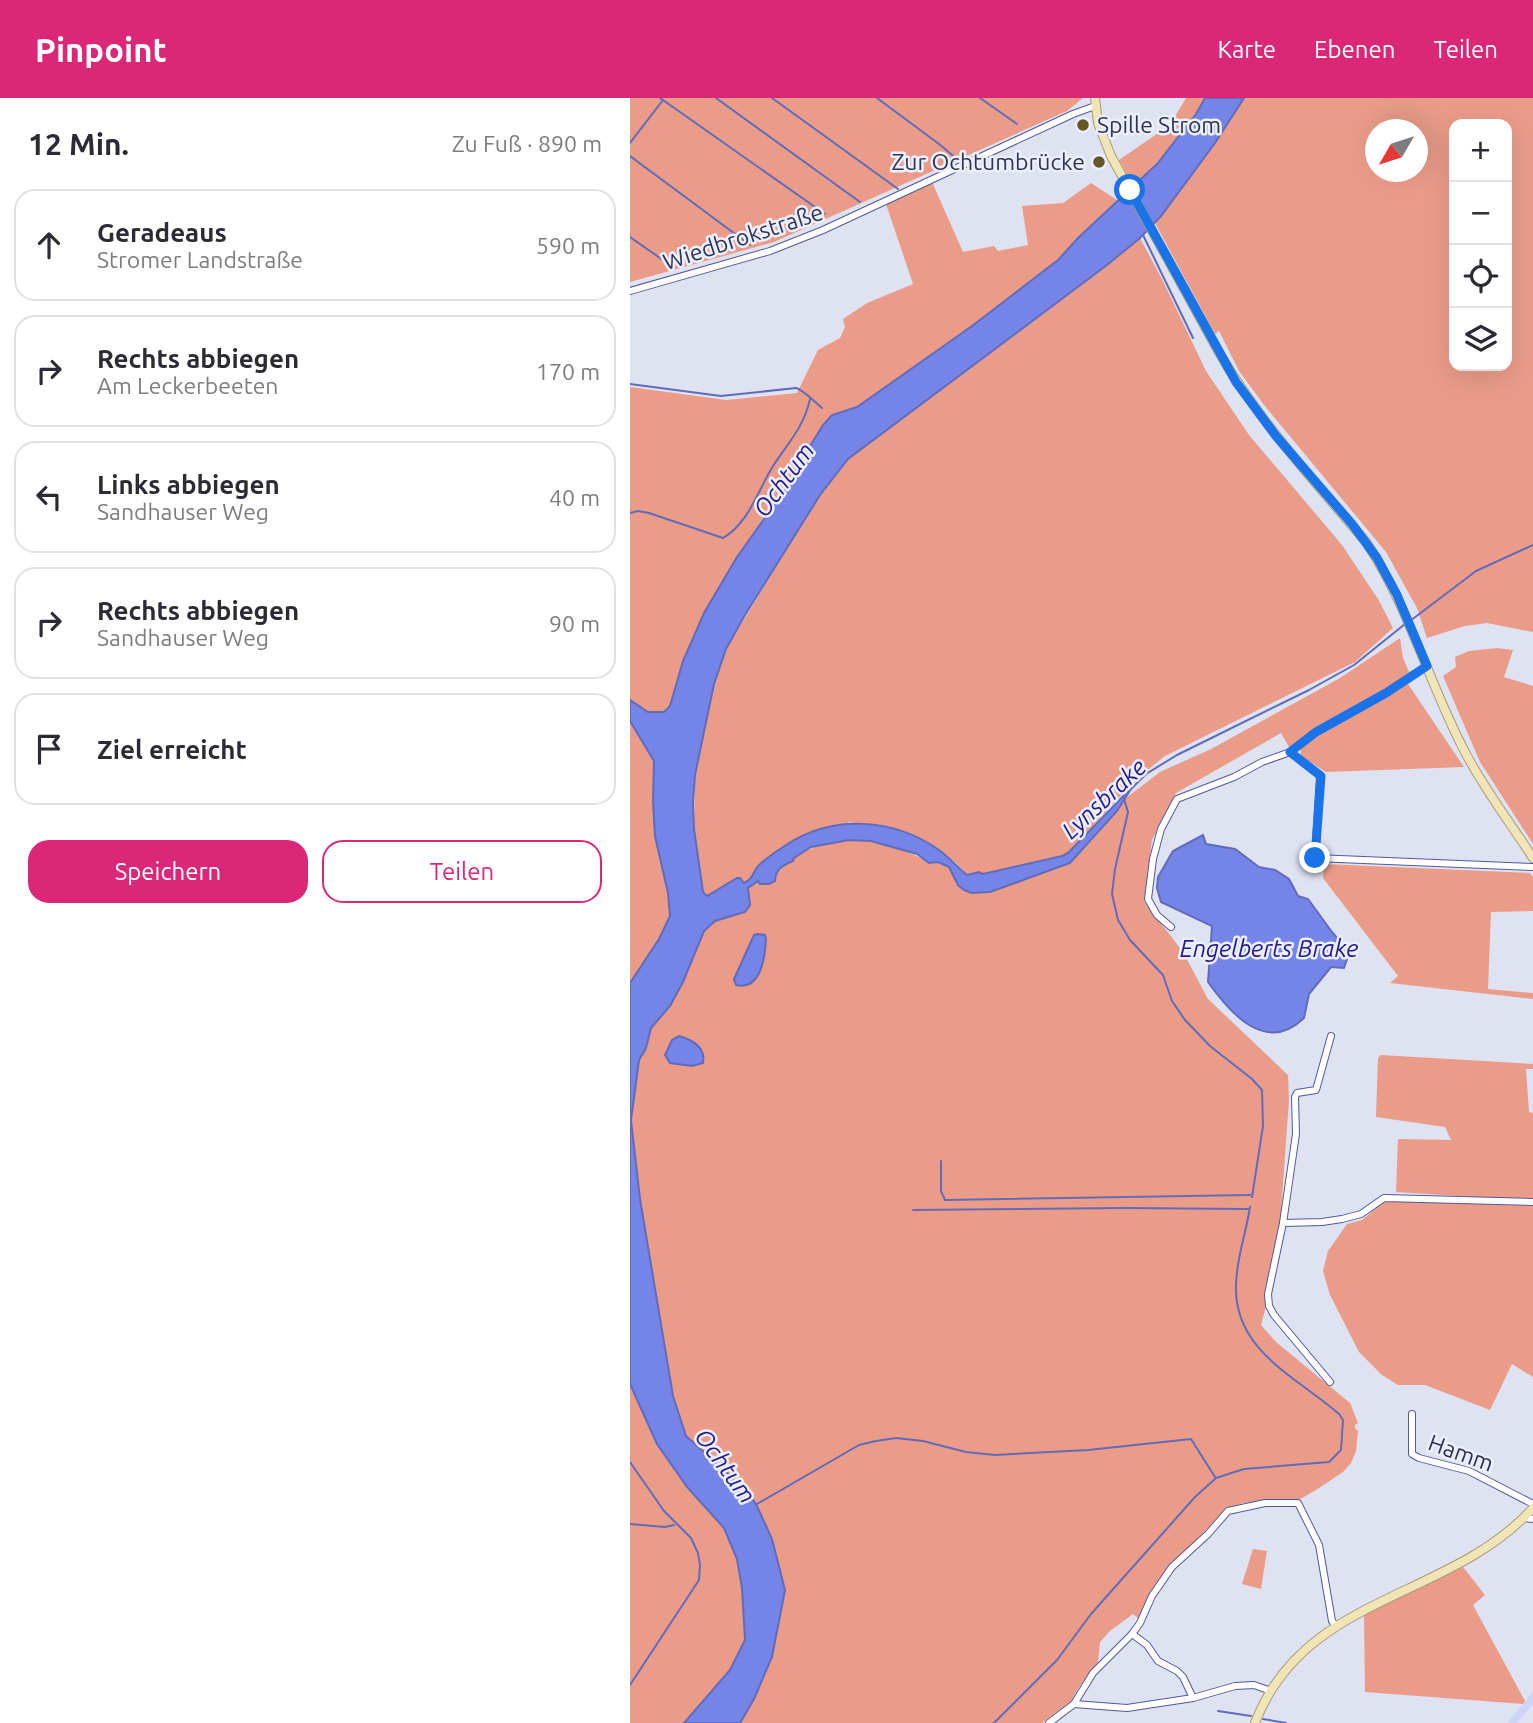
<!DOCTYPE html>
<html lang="de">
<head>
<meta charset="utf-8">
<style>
	:root { --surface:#fff; --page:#f2f2f3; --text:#2b2b33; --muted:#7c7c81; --line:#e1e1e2; --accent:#db2777 }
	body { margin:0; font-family:Ubuntu,sans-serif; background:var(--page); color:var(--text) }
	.controls { position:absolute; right:21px; top:21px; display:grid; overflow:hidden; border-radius:14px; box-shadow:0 7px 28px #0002 }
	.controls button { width:63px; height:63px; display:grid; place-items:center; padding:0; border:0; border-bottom:2px solid var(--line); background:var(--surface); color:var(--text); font:35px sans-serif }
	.compass { position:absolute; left:735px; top:21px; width:63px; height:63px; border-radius:50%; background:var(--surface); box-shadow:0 7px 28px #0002; rotate:231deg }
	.stop { position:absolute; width:21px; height:21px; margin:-16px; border:5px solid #1a73e8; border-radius:50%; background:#fff }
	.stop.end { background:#1a73e8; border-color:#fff; box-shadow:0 2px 7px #0008 }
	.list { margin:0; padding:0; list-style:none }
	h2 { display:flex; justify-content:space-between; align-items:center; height:91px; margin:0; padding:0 28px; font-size:30px }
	h2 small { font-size:23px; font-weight:400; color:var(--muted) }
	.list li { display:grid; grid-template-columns:46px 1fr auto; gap:21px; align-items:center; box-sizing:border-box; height:112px; margin:0 14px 14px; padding:0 14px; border:2px solid var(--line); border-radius:21px }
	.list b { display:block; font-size:26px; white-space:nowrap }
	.list p { margin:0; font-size:23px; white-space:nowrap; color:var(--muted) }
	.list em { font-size:23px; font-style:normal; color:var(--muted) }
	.actions { display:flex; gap:14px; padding:21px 28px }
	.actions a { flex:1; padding:16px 0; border:2px solid var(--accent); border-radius:21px; text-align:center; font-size:24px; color:var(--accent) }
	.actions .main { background:var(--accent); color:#fff }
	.icon { flex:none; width:38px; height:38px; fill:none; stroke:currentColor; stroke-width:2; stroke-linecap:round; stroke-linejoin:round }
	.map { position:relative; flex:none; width:903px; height:1625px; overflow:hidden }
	header { display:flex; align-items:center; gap:42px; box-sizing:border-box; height:98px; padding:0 35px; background:var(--accent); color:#fff }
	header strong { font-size:33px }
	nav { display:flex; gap:38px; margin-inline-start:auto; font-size:24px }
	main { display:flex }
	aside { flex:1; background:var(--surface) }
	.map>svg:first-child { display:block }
	.built { fill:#cdd5f7 }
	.green { fill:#eb9c89; fill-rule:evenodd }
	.water { fill:#7584e7; stroke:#606cbb; stroke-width:2 }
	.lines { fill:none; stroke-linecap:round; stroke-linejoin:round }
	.stream { stroke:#606cbb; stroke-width:2 }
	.minor-casing { stroke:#4f5a9d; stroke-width:8 }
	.major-casing { stroke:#a79c75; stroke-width:10 }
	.minor { stroke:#fff; stroke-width:6 }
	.major { stroke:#f1e5b8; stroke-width:8 }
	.route { stroke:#1a73e8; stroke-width:9 }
	.poi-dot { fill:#655724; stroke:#ebefff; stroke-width:2.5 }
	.labels { text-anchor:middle; stroke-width:5; stroke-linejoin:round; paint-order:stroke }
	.poi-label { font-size:23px; fill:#2f3553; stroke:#ebefff; text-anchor:start }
	.street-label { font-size:23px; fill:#2f3553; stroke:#ebefff }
	.water-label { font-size:24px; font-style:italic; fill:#24198d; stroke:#ebefff }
</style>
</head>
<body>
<header>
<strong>Pinpoint</strong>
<nav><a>Karte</a><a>Ebenen</a><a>Teilen</a></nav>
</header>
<main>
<aside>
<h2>12 Min.<small>Zu Fuß · 890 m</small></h2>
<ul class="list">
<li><svg class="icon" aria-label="ahead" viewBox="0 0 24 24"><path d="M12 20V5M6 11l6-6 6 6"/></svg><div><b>Geradeaus</b><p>Stromer Landstraße</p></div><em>590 m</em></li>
<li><svg class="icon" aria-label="right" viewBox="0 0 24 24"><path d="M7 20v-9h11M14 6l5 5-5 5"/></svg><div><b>Rechts abbiegen</b><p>Am Leckerbeeten</p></div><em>170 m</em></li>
<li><svg class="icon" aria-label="left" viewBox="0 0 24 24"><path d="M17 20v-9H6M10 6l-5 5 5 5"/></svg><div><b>Links abbiegen</b><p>Sandhauser Weg</p></div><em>40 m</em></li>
<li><svg class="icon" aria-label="right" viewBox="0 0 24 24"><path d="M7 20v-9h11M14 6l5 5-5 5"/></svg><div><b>Rechts abbiegen</b><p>Sandhauser Weg</p></div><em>90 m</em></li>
<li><svg class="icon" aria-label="arrive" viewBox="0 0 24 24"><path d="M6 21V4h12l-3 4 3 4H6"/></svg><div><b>Ziel erreicht</b></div></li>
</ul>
<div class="actions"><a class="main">Speichern</a><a>Teilen</a></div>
</aside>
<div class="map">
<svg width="903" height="1625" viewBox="0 0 903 1625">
	<rect width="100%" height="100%" fill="#dee2f1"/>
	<path class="built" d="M903,1594V1606L887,1625H877Z"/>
	<g class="green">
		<path d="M0,0H453L437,13L144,144L0,184Z"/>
		<path d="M556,0H575C557,33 531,62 504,88L489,62L540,27Z"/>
		<path d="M614,0H903V534L857,525L835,528L797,540L787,510L756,454L634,307L609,273L589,233L585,236L525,125L585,45ZM824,26H877V268H824ZM746,32H788V74H746Z"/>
		<path d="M302,84L333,154L364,148L368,153L398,147L392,108L433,105L461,85L487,102L428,162L342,228L227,309L202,317L193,327L162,377V383L155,388L107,459L74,515L53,563L40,608L34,614H18L0,602V289L96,302L167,295L188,252L210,240L215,229L213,221L237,205L283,186L256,106Z"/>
		<path d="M510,140L532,181L576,273L619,337L712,447L748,501L763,530L725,564L535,658L504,683L438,755L432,758L353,776L349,774L337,777L326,765L286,738L219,724L120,782L77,798L73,794L64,731L65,677L84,586L96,551L190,397L218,361L235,347L477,167Z"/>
		<path d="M770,540L773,560L780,576L659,649L651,635L546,695L522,742L514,803L553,854L578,901L658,977L659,1002L650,1127L639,1173L636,1208L631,1227L646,1244L720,1305L728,1325L725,1327V1330L728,1333L726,1353L721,1365L713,1374L686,1392L667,1403L655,1401L613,1405L596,1411L546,1463L509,1521L503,1516L480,1533L470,1544L468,1564L449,1589L441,1603L412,1625H110L124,1601L115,1391L56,1338L43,1298L10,1101L1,1022L9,962L16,950L21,930L40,908L53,884L73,833L85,823L101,819L120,807L117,790C125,782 136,783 144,777C152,772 154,766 163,763L164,760C208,731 253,741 297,763C306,768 299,763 308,764C320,766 323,777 328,787L360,794L440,765L496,700L530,674L581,651L710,580Z"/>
		<path d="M867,550L883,552L874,579L903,588V746L850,664L813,578L826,569L825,559L839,553Z"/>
		<path d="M776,583L834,669L696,674L671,658L670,650L674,644Z"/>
		<path d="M0,623L24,663L23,703L25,738L38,795L40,818L29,841L0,885Z"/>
		<path d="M694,766L900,775L903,779V813L861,814L858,891L903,895V901L760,885L768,878L693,780Z"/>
		<path d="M751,957L903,966V971H896L899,1014L903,1015V1103L766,1094L768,1041L821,1042L815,1029L746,1019L748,960Z"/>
		<path d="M755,1103L903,1107V1279L882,1266L860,1312L795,1287H768L752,1277L729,1254L700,1197L693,1173L698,1153L717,1126L732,1122Z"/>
		<path d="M0,1286L27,1346L57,1389L94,1430L107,1461L112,1490L115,1542L100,1572L54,1625H0Z"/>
		<path d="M623,1451L637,1453L631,1491L612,1486Z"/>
		<path d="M833,1469L855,1497L843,1507L895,1603L893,1606L735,1594L734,1517Z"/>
	</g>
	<g class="water">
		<path d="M575,0H614L585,45L531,118L510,140L477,167L218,361L190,397L115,517L96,551L84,586L65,677L63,705L64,731L73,794L77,798L107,780H110L114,785C125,780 122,773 130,766C138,759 148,752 156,747C203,716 264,720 309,752C320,760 327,769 337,777L349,774L353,776L432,758L438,755L503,688L487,713L440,765L360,794L342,795L334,792L328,787L319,769L308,764L299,765L287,756L241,743L219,742L181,749L164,760L163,763C153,767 145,772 145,783L139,786H130L128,783L118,790L120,807L115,814L85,823L74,833L53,884L40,908L21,930L16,950L9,962L1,1022L10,1101L43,1298L56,1338L115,1391L126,1406L142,1441L155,1492L142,1559L124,1601L110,1625H54L100,1572L115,1542L112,1490L107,1461L94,1430L57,1389L27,1346L0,1286V885L29,841L40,818L38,795L25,738L23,703L24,663L0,623V602L18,614H34L40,608L53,563L74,515L107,459L161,383L162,377L193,327L202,317L227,309L342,228L428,162L448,140L527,66L566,16Z"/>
		<path d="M573,737L576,746L605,751L629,769L645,772L659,781L668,798L678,801L702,834L715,849L717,861L714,870L701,869L679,896L674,920C636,957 600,915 578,884L582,828L531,804L527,790L528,779L543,753Z"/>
		<path d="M127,836L135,837L136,841C135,859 131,893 106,887L104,881L124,837Z"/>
		<path d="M49,938C63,942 76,949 73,965L62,968L40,965L35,957L42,942Z"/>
	</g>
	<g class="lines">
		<g class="stream">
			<path d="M30,0L195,116"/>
			<path d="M86,0L230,104"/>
			<path d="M142,0L268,91"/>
			<path d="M247,0L309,46L327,61"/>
			<path d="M350,0L387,26"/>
			<path d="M0,45L33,2"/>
			<path d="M0,58L120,147"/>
			<path d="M513,137L563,240"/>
			<path d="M0,139L40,167"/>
			<path d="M0,286L91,298L166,290C173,292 185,304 192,310"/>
			<path d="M0,415L8,413L19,415L93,440C119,425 128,392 143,368C158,345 174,329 180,301"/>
			<path d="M780,523L846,473L903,447"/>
			<path d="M502,690L516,676L547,657L679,592L724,567L775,526"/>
			<path d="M494,701L498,714L485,771L482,796L488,822L500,842L533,877L542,903L555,922L580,948L622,981L632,992L633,1028L622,1099"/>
			<path d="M311,1063V1093L315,1102L620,1097"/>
			<path d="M283,1112L494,1110L618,1111"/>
			<path d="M0,1364L34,1413L61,1440L68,1455L70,1467L69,1482L0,1587"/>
			<path d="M127,1406L229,1347L246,1343L266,1340L293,1343L336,1354L365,1357L458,1352L561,1341L585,1379"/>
			<path d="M0,1426L35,1429L44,1427"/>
			<path d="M588,1613L621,1618"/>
			<path d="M633,1621L656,1625"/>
			<path d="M364,1625L427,1562L461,1516L565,1399L586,1380L614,1371L699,1364L711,1352L713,1322L709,1316C667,1279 604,1253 606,1188C606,1161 616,1136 620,1109"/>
		</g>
		<defs>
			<g id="minor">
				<path d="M0,193L140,153L193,132L443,16L465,8"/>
				<path d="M660,654L690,678L685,760L903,769"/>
				<path d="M541,829L527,817L518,801L523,761L531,731L547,701L604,679L632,664L660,654L686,634L756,595L797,568"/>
				<path d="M653,1125L692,1124L712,1121L731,1116L754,1100L903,1104"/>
				<path d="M700,1284L644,1217L639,1208L638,1196L653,1125L666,1036L665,999L667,995L686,992L701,938"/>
				<path d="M782,1316V1356L789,1360L839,1373L903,1406"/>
				<path d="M894,1420L903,1421"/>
				<path d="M502,1536L517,1547L528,1563L547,1573L553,1579L563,1600"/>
				<path d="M444,1606L497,1610L563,1600L605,1588L624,1587L641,1593"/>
				<path d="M419,1625L444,1606L463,1575L502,1536L510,1525L522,1498L542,1469L578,1436L598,1413L635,1405H668L689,1447L702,1523L706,1528"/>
			</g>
			<g id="major">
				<path d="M465,0L468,25L481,58L590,256C630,325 685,383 736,444C780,510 799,587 836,656C855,692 881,726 903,760"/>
				<path d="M625,1625C674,1496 820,1502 903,1410"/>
			</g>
		</defs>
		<use href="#minor" class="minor-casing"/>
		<use href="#major" class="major-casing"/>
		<use href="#minor" class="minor"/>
		<use href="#major" class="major"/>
	</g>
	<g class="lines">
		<path class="route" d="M500,92L606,284L646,338L722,426L747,460L767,497L797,568L756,595L686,634L660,654L691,678L685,760"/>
	</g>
	<g class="poi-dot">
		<circle cx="453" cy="27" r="7"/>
		<circle cx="469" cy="64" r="7"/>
	</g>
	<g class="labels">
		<g class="poi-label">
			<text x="467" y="35">Spille Strom</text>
			<text x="455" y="72" text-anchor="end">Zur Ochtumbrücke</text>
		</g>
		<g class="street-label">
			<text transform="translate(113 139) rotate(-18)" y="8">Wiedbrokstraße</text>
			<text transform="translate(831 1355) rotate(20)" y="8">Hamm</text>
		</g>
		<g class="water-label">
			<text transform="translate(154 382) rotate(-54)" y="8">Ochtum</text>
			<text transform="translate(474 701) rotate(-43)" y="8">Lynsbrake</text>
			<text x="639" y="859">Engelberts Brake</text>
			<text transform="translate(95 1368) rotate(54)" y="8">Ochtum</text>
		</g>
	</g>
</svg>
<div class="controls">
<button>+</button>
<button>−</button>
<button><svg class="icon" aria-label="locate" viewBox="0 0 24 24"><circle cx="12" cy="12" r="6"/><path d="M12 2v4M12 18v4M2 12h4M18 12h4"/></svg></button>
<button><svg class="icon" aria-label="layers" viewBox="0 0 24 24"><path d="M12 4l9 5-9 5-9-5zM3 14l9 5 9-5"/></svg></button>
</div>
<svg class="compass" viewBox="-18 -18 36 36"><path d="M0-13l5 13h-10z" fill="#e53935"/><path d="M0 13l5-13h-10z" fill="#7c7c81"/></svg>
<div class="stop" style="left:500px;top:92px"></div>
<div class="stop end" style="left:685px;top:760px"></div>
</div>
</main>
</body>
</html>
